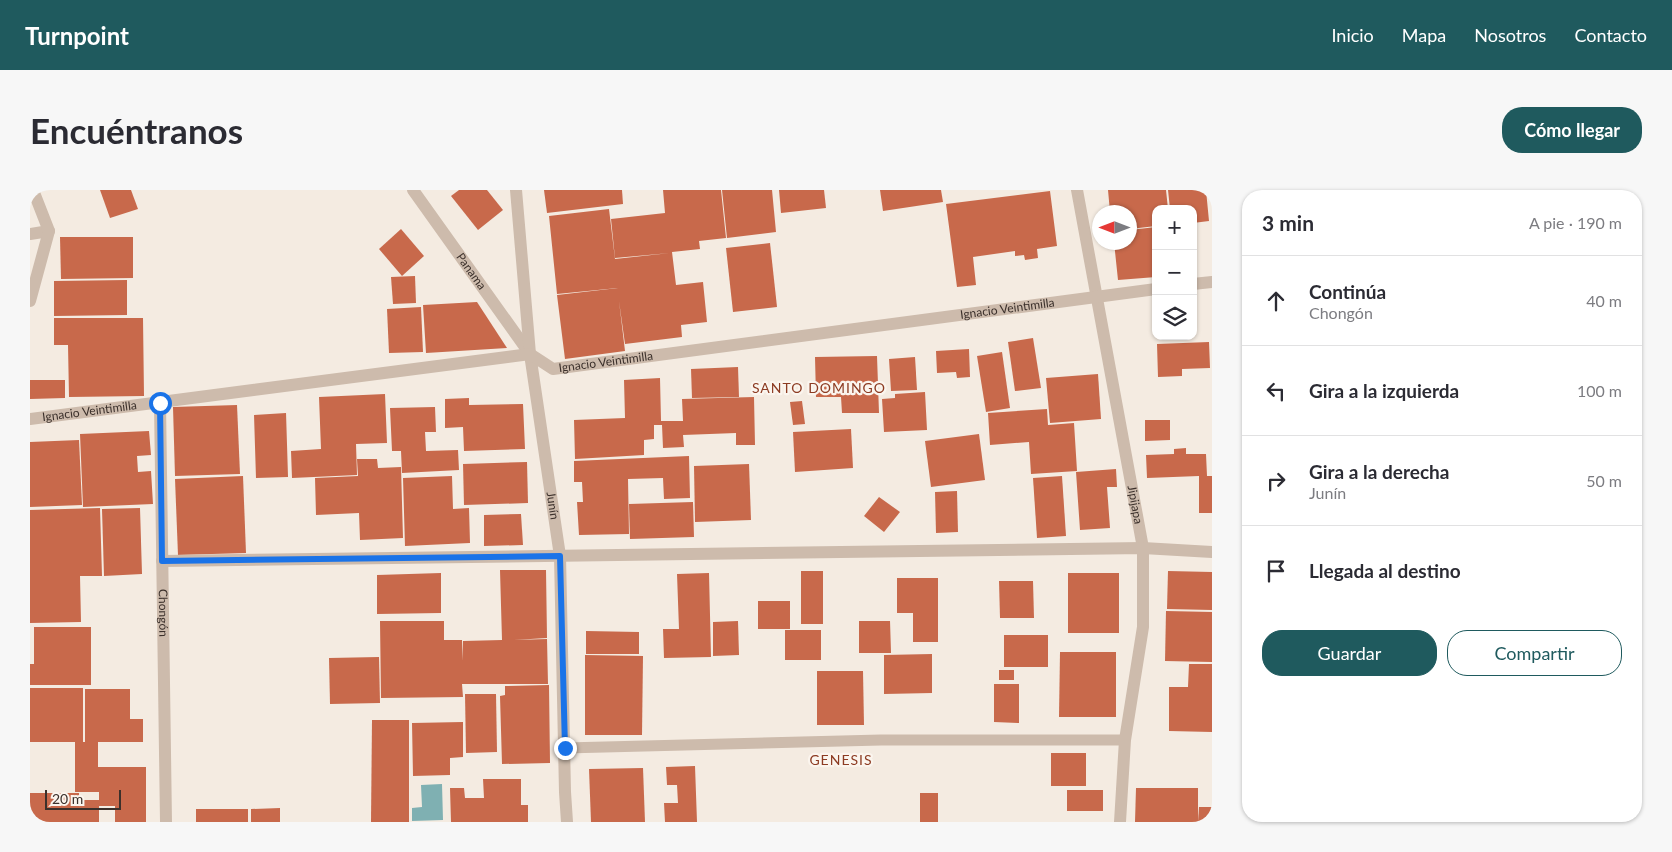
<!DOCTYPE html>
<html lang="es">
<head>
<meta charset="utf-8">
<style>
	:root { --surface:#fff; --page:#f7f7f7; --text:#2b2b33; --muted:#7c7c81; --line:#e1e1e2; --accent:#1f5a5e }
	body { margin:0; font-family:Lato,sans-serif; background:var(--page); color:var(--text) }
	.controls { position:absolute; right:15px; top:15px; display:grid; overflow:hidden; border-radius:10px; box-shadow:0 1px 4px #0004 }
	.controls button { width:45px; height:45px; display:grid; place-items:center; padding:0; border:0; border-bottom:1px solid var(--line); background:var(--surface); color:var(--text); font:25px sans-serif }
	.compass { position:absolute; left:1062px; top:15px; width:45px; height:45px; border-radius:50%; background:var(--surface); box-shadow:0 1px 4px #0004; rotate:270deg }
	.scale { position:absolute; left:15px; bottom:12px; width:76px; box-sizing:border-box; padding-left:5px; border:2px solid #3b302b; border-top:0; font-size:14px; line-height:18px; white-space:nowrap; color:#3b302b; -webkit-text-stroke:4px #fbf5ee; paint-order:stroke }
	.stop { position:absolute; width:15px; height:15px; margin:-11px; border:4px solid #1a73e8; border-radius:50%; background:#fff }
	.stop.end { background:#1a73e8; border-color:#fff; box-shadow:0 1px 5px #0008 }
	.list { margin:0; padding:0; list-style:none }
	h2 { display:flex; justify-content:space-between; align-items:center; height:65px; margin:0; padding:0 20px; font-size:21px }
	h2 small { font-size:16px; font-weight:400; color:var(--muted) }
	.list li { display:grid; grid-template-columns:32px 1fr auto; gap:15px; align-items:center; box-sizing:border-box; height:90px; padding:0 20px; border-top:1px solid var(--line) }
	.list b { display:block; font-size:19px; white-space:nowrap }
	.list p { margin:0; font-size:16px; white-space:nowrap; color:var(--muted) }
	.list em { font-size:16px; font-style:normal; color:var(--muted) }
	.actions { display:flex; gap:10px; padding:15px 20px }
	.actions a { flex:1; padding:11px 0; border:1px solid var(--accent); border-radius:20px; text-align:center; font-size:18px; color:var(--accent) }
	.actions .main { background:var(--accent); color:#fff }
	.icon { flex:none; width:28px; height:28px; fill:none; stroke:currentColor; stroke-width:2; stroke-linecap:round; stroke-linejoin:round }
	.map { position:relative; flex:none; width:1182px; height:632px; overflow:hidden; border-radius:20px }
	header { display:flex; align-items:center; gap:30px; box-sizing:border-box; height:70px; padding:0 25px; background:var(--accent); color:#fff }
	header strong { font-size:24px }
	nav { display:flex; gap:28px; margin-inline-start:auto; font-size:18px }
	.intro { display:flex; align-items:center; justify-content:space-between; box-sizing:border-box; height:120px; padding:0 30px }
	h1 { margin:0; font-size:35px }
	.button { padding:12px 22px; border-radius:20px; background:var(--accent); color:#fff; font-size:18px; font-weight:700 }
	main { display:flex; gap:30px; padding:0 30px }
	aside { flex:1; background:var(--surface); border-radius:20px; box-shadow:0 1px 4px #0004 }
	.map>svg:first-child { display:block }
	.water { fill:#7fb0b2 }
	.building { fill:#c8694b }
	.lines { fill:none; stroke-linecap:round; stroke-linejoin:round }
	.service { stroke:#cdbbac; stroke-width:11 }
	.minor { stroke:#cdbbac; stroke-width:12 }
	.route { stroke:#1a73e8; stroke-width:6 }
	.labels { text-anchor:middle; stroke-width:4.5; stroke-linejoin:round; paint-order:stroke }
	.street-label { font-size:12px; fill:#3b302b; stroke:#fbf5ee }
	.neighbourhood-label { font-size:14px; letter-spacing:1px; fill:#8c3b22; stroke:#fbf5ee }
</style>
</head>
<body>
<header>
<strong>Turnpoint</strong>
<nav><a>Inicio</a><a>Mapa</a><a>Nosotros</a><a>Contacto</a></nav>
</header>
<div class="intro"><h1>Encuéntranos</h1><a class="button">Cómo llegar</a></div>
<main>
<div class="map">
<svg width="1182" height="632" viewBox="0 0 1182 632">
	<rect width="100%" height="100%" fill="#f4ebe1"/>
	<path class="water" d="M412,594L413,630L382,631V618L392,617L391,595Z"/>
	<g class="building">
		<path d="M70,0H101L108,19L80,28Z"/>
		<path d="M429,0H457L473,20L448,40L421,6Z"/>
		<path d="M514,0H592L593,14L517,23Z"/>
		<path d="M633,0H691L696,48L669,51L670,59L642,62L646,95L673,92L677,132L651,135L652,147L595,154L589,111L595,161L535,169L527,105L588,98L527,104L519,26L579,19L585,69L640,63L585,68L581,29L635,23Z"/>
		<path d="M692,0H742L746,42L697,48Z"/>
		<path d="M749,0H794L796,18L751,23Z"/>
		<path d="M850,0H911L913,12L853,21Z"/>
		<path d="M1078,0H1136L1138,19H1126V36L1100,39V22H1080Z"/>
		<path d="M1138,0H1176L1179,31L1163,33V19H1140Z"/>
		<path d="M1020,1L1027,56L1007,59L1008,68L995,70L994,65L985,66V61L943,67L946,95L927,97L916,14Z"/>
		<path d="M1126,37V87L1088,90L1084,52H1100V40Z"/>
		<path d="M371,39L394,66L372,86L349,59Z"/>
		<path d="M30,47H103V88L31,89Z"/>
		<path d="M740,53L747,117L703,122L696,58Z"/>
		<path d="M385,86L386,113L363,114L361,87Z"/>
		<path d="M97,90V125L24,126V91Z"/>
		<path d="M447,112L477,158L396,163L393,115Z"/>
		<path d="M391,117L393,162L359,163L357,119Z"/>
		<path d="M24,128H113L114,206L39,207L38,155H24Z"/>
		<path d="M1003,148L1011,198L985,201L978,152Z"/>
		<path d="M1179,152L1180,178L1152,179V186L1128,187L1127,154Z"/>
		<path d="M939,159L940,187L927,188L926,182L907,183L906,161Z"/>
		<path d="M972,162L980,218L956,222L947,166Z"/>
		<path d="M847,166L849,223H812L811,207H786L785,167Z"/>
		<path d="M885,167L887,200L861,201L859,169Z"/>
		<path d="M708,177L709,207L662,208L661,179Z"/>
		<path d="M1068,184L1071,229L1020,233L1016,188Z"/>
		<path d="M630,188L631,231H653L652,209L724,207L725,255H706V243L653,245L654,257L633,258L632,235H624V249L614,250V265L545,269L544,230L595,228L594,190Z"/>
		<path d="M0,190H35V208L0,209Z"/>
		<path d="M895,202L897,240L854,242L852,209L865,208V204Z"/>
		<path d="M355,204L357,253L326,254L327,285L262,288L261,261L291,259L289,207Z"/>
		<path d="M439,208V215L493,214L495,259L434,261L433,237L415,238V209Z"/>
		<path d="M772,211L775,234L763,235L760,212Z"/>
		<path d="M207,215L210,284L145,286L143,217Z"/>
		<path d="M405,217L406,242H395L396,261L428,260L429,280L372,283L371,261H362L360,218Z"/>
		<path d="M1017,219L1018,235L1044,233L1047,281L1001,284L999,252L960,255L958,223Z"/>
		<path d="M256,223L258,287L226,288L224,225Z"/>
		<path d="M1115,230H1140V250L1115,251Z"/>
		<path d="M821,239L823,278L765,282L763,242Z"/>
		<path d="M119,241L121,265L107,266L108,282L121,281L123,314L53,317L50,244Z"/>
		<path d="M949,244L955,290L901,297L895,251Z"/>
		<path d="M49,250L52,315L0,317V252Z"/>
		<path d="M1156,258V264H1176L1177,286H1182V323H1169V286L1117,288L1116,265L1144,264V259Z"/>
		<path d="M659,266L660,308L634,309L633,288L598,289L599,344L549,345L547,312H553L552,292H544V271Z"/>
		<path d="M327,269H347L348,278L371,277L373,348L330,350L329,323L286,325L285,288L328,286Z"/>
		<path d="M497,272L498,313L434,315L433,274Z"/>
		<path d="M719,274L721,330L665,332L664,276Z"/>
		<path d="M1086,279L1087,297H1077L1080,338L1050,340L1046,282Z"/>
		<path d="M213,286L216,363L148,365L145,289Z"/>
		<path d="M422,286L423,319L439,318L440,353L375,356L373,288Z"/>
		<path d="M1032,286L1036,346L1007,348L1003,288Z"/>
		<path d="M927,301L928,342L906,343L905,302Z"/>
		<path d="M849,307L870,322L854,342L834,326Z"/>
		<path d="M663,312L664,347L600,349L599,314Z"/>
		<path d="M70,318L72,386H50L51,432L0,433V320Z"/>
		<path d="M110,318L112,384L74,386L72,319Z"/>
		<path d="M491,324L493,355L454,356V325Z"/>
		<path d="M470,380H516L517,448L484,450L517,449L518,494H432L433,507L351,508L350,431H414V450H432L433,471V451L472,450Z"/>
		<rect x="771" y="381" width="22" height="53"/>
		<path d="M1138,381L1182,382V420L1137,419Z"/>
		<path d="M411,383V423L347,424V385Z"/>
		<path d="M679,383L681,467L634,468L633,439H649L647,384Z"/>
		<rect x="1038" y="383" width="51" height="60"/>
		<path d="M867,388H908V452H883V423H867Z"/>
		<path d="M969,391H1003L1004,428H970Z"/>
		<rect x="728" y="411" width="32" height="28"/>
		<path d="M1136,421L1182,422V472L1135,471Z"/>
		<path d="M708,431L709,465L683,466V432Z"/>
		<path d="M829,431H860L861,463H829Z"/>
		<path d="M4,437H61V495H0V474H4Z"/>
		<rect x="755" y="440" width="36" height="30"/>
		<path d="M556,441L609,442V464H556Z"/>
		<rect x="974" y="445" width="44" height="32"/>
		<path d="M1030,462H1086V527H1029Z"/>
		<path d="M902,464V503L854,504V465Z"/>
		<path d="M555,465L613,466L612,545H555Z"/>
		<path d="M349,467L350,513L300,514L299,468Z"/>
		<path d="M1159,474H1182V542L1139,541V497H1158Z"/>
		<rect x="969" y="480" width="15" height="10"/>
		<path d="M787,481H833L834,535H787Z"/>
		<path d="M964,494H989V533L964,532Z"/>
		<path d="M519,495L520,573L472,574L470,506L475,505V496Z"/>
		<path d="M0,498H53V552H55V499H100V529H113V552H68V577H116V616H100H116V632H85V616H69V632H0V603H49V617L50,610H69V602H45V552H0Z"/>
		<path d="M435,504H466L467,562L436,563Z"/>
		<path d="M342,530H379V632H341Z"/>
		<path d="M433,532V567L420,568V585L383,586L382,533Z"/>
		<rect x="1021" y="563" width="35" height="33"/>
		<path d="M665,576L667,632H635L634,613H648L647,595H637L636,577Z"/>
		<path d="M613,578L615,632H561L559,579Z"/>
		<path d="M453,589H491V615H498V632H421L420,598H434L435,608H454Z"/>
		<path d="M1106,598H1168V632H1105Z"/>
		<rect x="1037" y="600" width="36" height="21"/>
		<rect x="890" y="603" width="18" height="29"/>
		<path d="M1169,617H1182V632H1168Z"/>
		<path d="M250,618V632H221V619Z"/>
		<rect x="166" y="619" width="52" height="13"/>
	</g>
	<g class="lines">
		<path class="service" d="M535,558L851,550H1095"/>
		<g class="minor">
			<path id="s1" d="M383,0L500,164"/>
			<path id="s2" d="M486,0L500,164L530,366L535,602L537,632"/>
			<path id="s3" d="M1047,0L1113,358V437L1095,550L1090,632"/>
			<path d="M0,44L19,41"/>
			<path d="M1163,94L1182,92"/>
			<path d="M0,111L19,41L3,0"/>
			<path id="s4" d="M130,213L136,632"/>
			<path id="s5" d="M0,229L500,164L523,179L1126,99"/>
			<path d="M132,371L1113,358L1182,362"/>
		</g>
	</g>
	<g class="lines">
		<path class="route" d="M130,213L132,371L530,366L535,558"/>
	</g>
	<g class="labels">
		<g class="street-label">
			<text dy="4" stroke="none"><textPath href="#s1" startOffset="100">Panama</textPath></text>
			<text dy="4" stroke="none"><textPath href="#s5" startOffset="990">Ignacio Veintimilla</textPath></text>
			<text dy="4" stroke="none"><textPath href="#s5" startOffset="585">Ignacio Veintimilla</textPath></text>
			<text dy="4" stroke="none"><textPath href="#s5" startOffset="60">Ignacio Veintimilla</textPath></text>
			<text dy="4" stroke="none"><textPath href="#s2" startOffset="318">Junín</textPath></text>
			<text dy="4" stroke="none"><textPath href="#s3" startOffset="320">Jipijapa</textPath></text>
			<text dy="4" stroke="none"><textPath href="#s4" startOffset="210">Chongón</textPath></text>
		</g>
		<g class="neighbourhood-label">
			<text x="789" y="203">SANTO DOMINGO</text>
			<text x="811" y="575">GENESIS</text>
		</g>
	</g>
</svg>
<div class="controls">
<button>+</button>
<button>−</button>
<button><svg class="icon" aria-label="layers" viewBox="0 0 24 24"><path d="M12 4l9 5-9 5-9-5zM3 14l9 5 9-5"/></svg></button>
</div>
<svg class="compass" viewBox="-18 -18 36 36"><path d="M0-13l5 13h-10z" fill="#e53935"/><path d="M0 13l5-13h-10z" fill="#7c7c81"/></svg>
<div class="scale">20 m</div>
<div class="stop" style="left:130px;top:213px"></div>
<div class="stop end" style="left:535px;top:558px"></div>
</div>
<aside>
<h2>3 min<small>A pie · 190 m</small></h2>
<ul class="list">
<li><svg class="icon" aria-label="ahead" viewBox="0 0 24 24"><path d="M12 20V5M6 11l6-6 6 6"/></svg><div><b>Continúa</b><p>Chongón</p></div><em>40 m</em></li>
<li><svg class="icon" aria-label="left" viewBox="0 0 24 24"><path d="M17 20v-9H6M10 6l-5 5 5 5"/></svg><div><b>Gira a la izquierda</b></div><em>100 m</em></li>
<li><svg class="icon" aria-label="right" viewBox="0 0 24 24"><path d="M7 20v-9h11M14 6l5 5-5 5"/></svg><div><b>Gira a la derecha</b><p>Junín</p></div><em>50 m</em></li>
<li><svg class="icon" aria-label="arrive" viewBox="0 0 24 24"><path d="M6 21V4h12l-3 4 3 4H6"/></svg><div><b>Llegada al destino</b></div></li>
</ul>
<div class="actions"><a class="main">Guardar</a><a>Compartir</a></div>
</aside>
</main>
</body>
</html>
